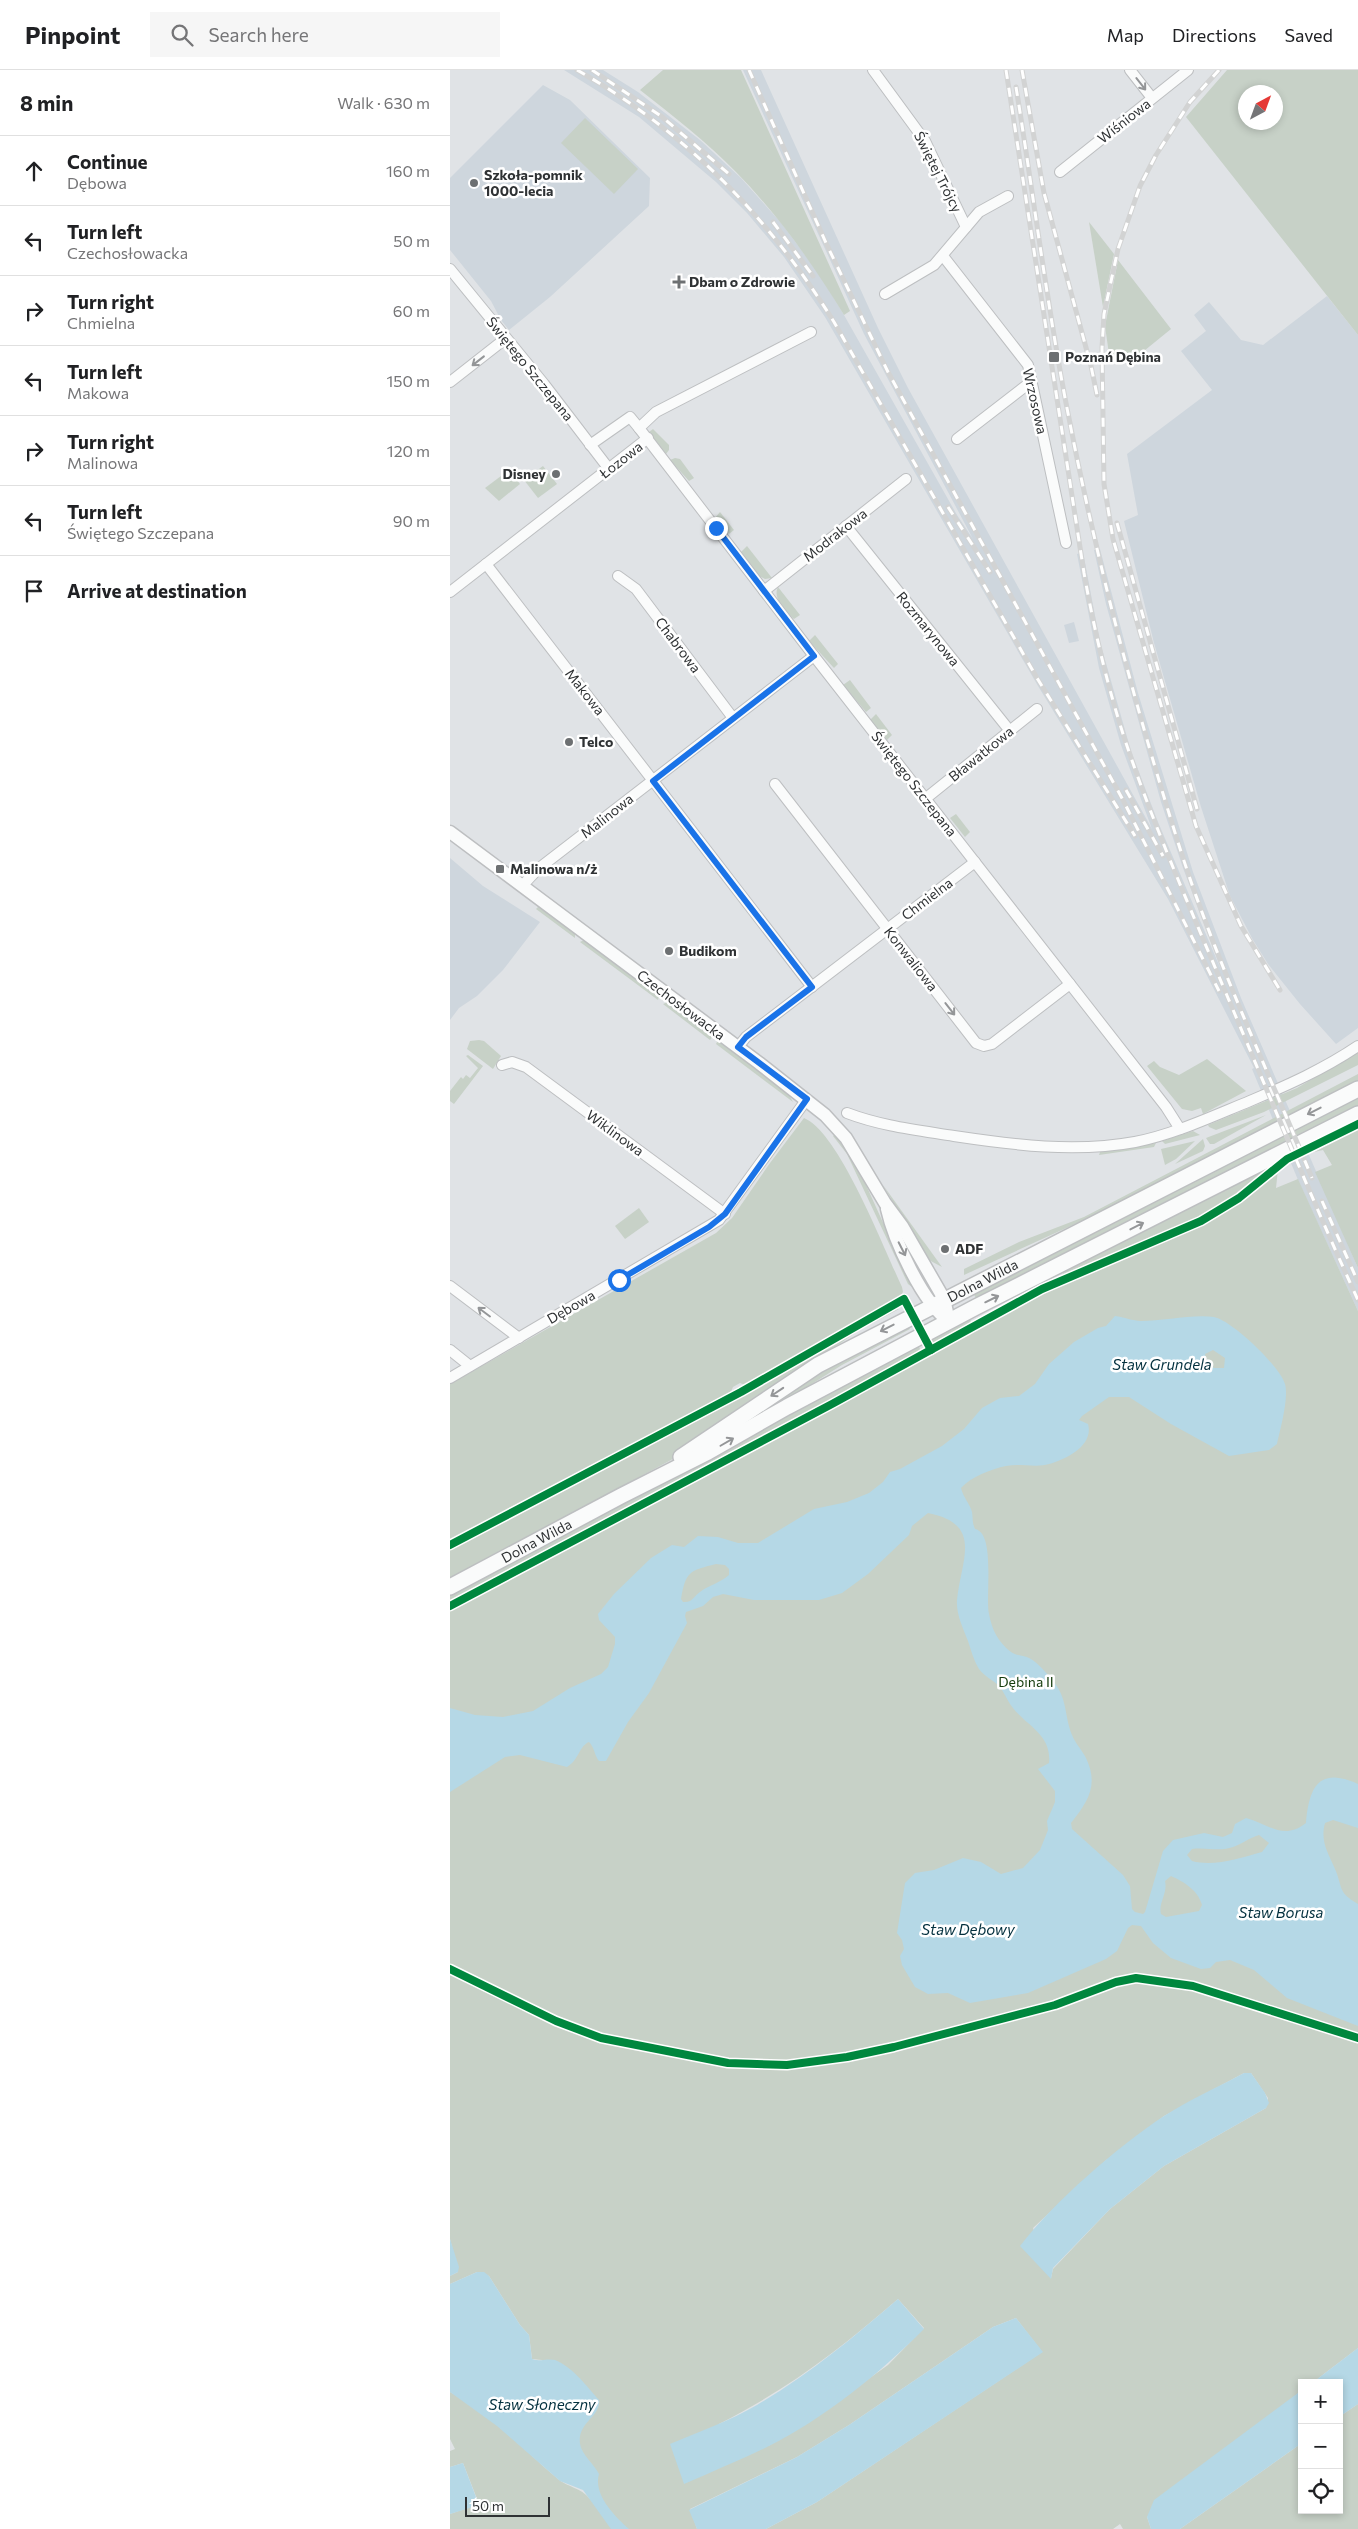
<!DOCTYPE html>
<html lang="en">
<head>
<meta charset="utf-8">
<style>
	:root { --surface:#fff; --page:#f6f6f6; --text:#202124; --muted:#757577; --line:#e0e0e0 }
	body { margin:0; font-family:Commissioner,sans-serif; background:var(--page); color:var(--text) }
	.controls { position:absolute; right:15px; bottom:15px; display:grid; overflow:hidden; border-radius:0px; box-shadow:0 2px 8px #0003 }
	.controls button { width:45px; height:45px; display:grid; place-items:center; padding:0; border:0; border-bottom:1px solid var(--line); background:var(--surface); color:var(--text); font:25px sans-serif }
	.compass { position:absolute; left:788px; top:15px; width:45px; height:45px; border-radius:50%; background:var(--surface); box-shadow:0 2px 8px #0003; rotate:41deg }
	.scale { position:absolute; left:15px; bottom:12px; width:85px; box-sizing:border-box; padding-left:5px; border:2px solid #2f3234; border-top:0; font-size:14px; line-height:18px; white-space:nowrap; color:#2f3234; -webkit-text-stroke:4px #fff; paint-order:stroke }
	.stop { position:absolute; width:15px; height:15px; margin:-11px; border:4px solid #1a73e8; border-radius:50%; background:#fff }
	.stop.end { background:#1a73e8; border-color:#fff; box-shadow:0 1px 5px #0008 }
	.list { margin:0; padding:0; list-style:none }
	h2 { display:flex; justify-content:space-between; align-items:center; height:65px; margin:0; padding:0 20px; font-size:21px }
	h2 small { font-size:16px; font-weight:400; color:var(--muted) }
	.list li { display:grid; grid-template-columns:32px 1fr auto; gap:15px; align-items:center; box-sizing:border-box; height:70px; padding:0 20px; border-top:1px solid var(--line) }
	.list b { display:block; font-size:19px; white-space:nowrap }
	.list p { margin:0; font-size:16px; white-space:nowrap; color:var(--muted) }
	.list em { font-size:16px; font-style:normal; color:var(--muted) }
	.icon { flex:none; width:28px; height:28px; fill:none; stroke:currentColor; stroke-width:2; stroke-linecap:round; stroke-linejoin:round }
	.map { position:relative; flex:none; width:908px; height:2459px; overflow:hidden }
	header { display:flex; align-items:center; gap:30px; box-sizing:border-box; height:70px; padding:0 25px; background:var(--surface); border-bottom:1px solid var(--line) }
	header strong { font-size:24px }
	nav { display:flex; gap:28px; margin-inline-start:auto; font-size:18px }
	.search { width:350px; height:45px; background:var(--page); display:flex; align-items:center; gap:12px; box-sizing:border-box; padding:0 18px; border-radius:0px; color:var(--muted); font-size:19px }
	main { display:flex }
	aside { flex:1; background:var(--surface) }
	.map>svg:first-child { display:block }
	.built { fill:#ced6dd }
	.green { fill:#c7d1c7; fill-rule:evenodd }
	.water { fill:#b5d8e6; fill-rule:evenodd }
	.lines { fill:none; stroke-linecap:round; stroke-linejoin:round }
	.minor-casing { stroke:#bdbfc1; stroke-width:12 }
	.tertiary-casing { stroke:#bdbfc1; stroke-width:15 }
	.secondary-casing { stroke:#bdbfc1; stroke-width:18 }
	.minor { stroke:#fafbfb; stroke-width:10 }
	.tertiary { stroke:#fafbfb; stroke-width:12 }
	.secondary { stroke:#fafbfb; stroke-width:15 }
	.rail-casing { stroke:#d2d3d3; stroke-width:5 }
	.rail { stroke:#fff; stroke-width:3; stroke-dasharray:9; stroke-linecap:butt }
	.cycleway-casing { stroke:#fff; stroke-width:11 }
	.cycleway { stroke:#00873e; stroke-width:8 }
	.oneway { stroke:#949698 }
	.route { stroke:#1a73e8; stroke-width:6 }
	.poi-dot { fill:#6d7072; stroke:#fff; stroke-width:2 }
	.labels { text-anchor:middle; stroke-width:5; stroke-linejoin:round; paint-order:stroke }
	.street-label { font-size:14px; fill:#2f3234; stroke:#fff }
	.poi-label { font-size:14px; font-weight:bold; fill:#2f3234; stroke:#fff; text-anchor:start }
	.park-label { font-size:14px; fill:#133b0b; stroke:#fff }
	.water-label { font-size:15px; font-style:italic; fill:#03303e; stroke:#fff }
</style>
</head>
<body>
<header>
<strong>Pinpoint</strong>
<div class="search"><svg class="icon" aria-label="search" viewBox="0 0 24 24"><circle cx="10" cy="10" r="6"/><path d="M15 15l6 6"/></svg>Search here</div>
<nav><a>Map</a><a>Directions</a><a>Saved</a></nav>
</header>
<main>
<aside>
<h2>8 min<small>Walk · 630 m</small></h2>
<ul class="list">
<li><svg class="icon" aria-label="ahead" viewBox="0 0 24 24"><path d="M12 20V5M6 11l6-6 6 6"/></svg><div><b>Continue</b><p>Dębowa</p></div><em>160 m</em></li>
<li><svg class="icon" aria-label="left" viewBox="0 0 24 24"><path d="M17 20v-9H6M10 6l-5 5 5 5"/></svg><div><b>Turn left</b><p>Czechosłowacka</p></div><em>50 m</em></li>
<li><svg class="icon" aria-label="right" viewBox="0 0 24 24"><path d="M7 20v-9h11M14 6l5 5-5 5"/></svg><div><b>Turn right</b><p>Chmielna</p></div><em>60 m</em></li>
<li><svg class="icon" aria-label="left" viewBox="0 0 24 24"><path d="M17 20v-9H6M10 6l-5 5 5 5"/></svg><div><b>Turn left</b><p>Makowa</p></div><em>150 m</em></li>
<li><svg class="icon" aria-label="right" viewBox="0 0 24 24"><path d="M7 20v-9h11M14 6l5 5-5 5"/></svg><div><b>Turn right</b><p>Malinowa</p></div><em>120 m</em></li>
<li><svg class="icon" aria-label="left" viewBox="0 0 24 24"><path d="M17 20v-9H6M10 6l-5 5 5 5"/></svg><div><b>Turn left</b><p>Świętego Szczepana</p></div><em>90 m</em></li>
<li><svg class="icon" aria-label="arrive" viewBox="0 0 24 24"><path d="M6 21V4h12l-3 4 3 4H6"/></svg><div><b>Arrive at destination</b></div></li>
</ul>
</aside>
<div class="map">
<svg width="908" height="2459" viewBox="0 0 908 2459">
	<rect width="100%" height="100%" fill="#e0e3e6"/>
	<g class="built">
		<path d="M114,0H153L188,22L250,70L291,108L332,154L370,205L394,245L507,445L523,469L414,264L293,0H311L428,258L458,318L702,759L671,675L649,598L627,484L633,482L650,572L681,681L708,752L772,902L733,798L711,732L656,534L644,480L650,479L688,623L743,802L791,928L908,1198V1241L848,1110L802,999L804,998L718,829L588,616L375,247L334,187L297,143L266,112L189,47Z"/>
		<path d="M93,15L120,30L200,108L199,136L100,227L59,260L51,250L41,231L0,180V108Z"/>
		<path d="M877,226L908,265V958L886,974L850,934L818,894L803,870L780,826L751,737L704,573L674,451L688,445L677,384L762,320L731,281L756,261L744,245L759,232L791,270L813,275Z"/>
		<path d="M624,552L629,571L619,573L614,555Z"/>
		<path d="M0,788L33,816L90,852L53,900L27,926L9,938L0,950Z"/>
	</g>
	<g class="green">
		<path d="M213,0H291L400,241L394,245C363,194 328,145 286,102C257,72 223,46 190,20Z"/>
		<path d="M777,0H908V265L736,47ZM826,22V52H796V22Z"/>
		<path d="M135,48L188,99L164,124L111,73Z"/>
		<path d="M639,152L664,184L653,237Z"/>
		<path d="M668,190L721,259L689,285L686,282L680,287L685,293L660,291L655,256Z"/>
		<path d="M203,359L219,375V380L216,384L199,362Z"/>
		<path d="M225,388L230,389L244,408L239,411L220,390Z"/>
		<path d="M93,396L107,414L88,428L74,410Z"/>
		<path d="M61,402L70,414L49,431L35,418L55,403Z"/>
		<path d="M270,442L284,460L279,464L265,448Z"/>
		<path d="M297,476L322,508L315,509L309,506L291,482Z"/>
		<path d="M328,517L350,545L344,549C336,543 322,528 328,517Z"/>
		<path d="M365,565L388,594L384,598L359,571Z"/>
		<path d="M400,610L421,638L416,642L393,615Z"/>
		<path d="M426,644L442,665L437,670L420,650Z"/>
		<path d="M506,744L520,762L515,767L500,748Z"/>
		<path d="M89,836L125,863V868L86,839Z"/>
		<path d="M134,870L209,925L208,930L130,872Z"/>
		<path d="M218,932L263,966L260,970L213,934Z"/>
		<path d="M29,970L34,971L51,986L43,999L17,979L20,971Z"/>
		<path d="M268,970L338,1023L343,1032L266,974Z"/>
		<path d="M908,982V995L814,1042L766,1060L759,1057L758,1055L847,1018Z"/>
		<path d="M18,985L33,996L4,1034L0,1031V1021L11,1007L13,1009L16,1005L20,1008L28,998L16,986Z"/>
		<path d="M757,989L796,1021L753,1044L751,1038L742,1041L732,1039L697,996L704,991L710,997L729,1005Z"/>
		<path d="M908,1004V1012L638,1148L514,1205V1199L569,1172L634,1147Z"/>
		<path d="M908,1026V1037L527,1230L522,1221Z"/>
		<path d="M816,1045L764,1074H760L756,1068Z"/>
		<path d="M354,1048C389,1062 434,1179 452,1217L453,1222L449,1228L352,1286L295,1315L290,1313L283,1317L280,1324L0,1472V1314L266,1163L282,1148L320,1093Z"/>
		<path d="M908,1059V1198L865,1102L882,1095L873,1080L864,1082Z"/>
		<path d="M743,1061L750,1065L715,1074L712,1071Z"/>
		<path d="M385,1064L412,1106L462,1217L458,1214L397,1084L383,1066Z"/>
		<path d="M753,1069L755,1076L753,1081L725,1094Z"/>
		<path d="M745,1071L726,1089L715,1095L711,1079Z"/>
		<path d="M706,1073L704,1077L649,1085L650,1082Z"/>
		<path d="M822,1095L775,1133L749,1148L601,1213L625,1194Z"/>
		<path d="M828,1099L826,1118L848,1109L908,1241V2278L862,2313H852V2320L697,2447L701,2459H673L670,2454L663,2459H316L367,2432L592,2282L566,2248L543,2257L399,2355L347,2387L240,2439L247,2459H0V2444L29,2434L13,2393L0,2397V2381L5,2379L0,2369V2322C41,2342 73,2380 108,2409C119,2418 130,2417 140,2429L134,2395L92,2290L82,2289L79,2265L70,2255L39,2206L27,2202L0,2214V2206L8,2202L0,2169V1539L44,1518L522,1260L598,1221L753,1154L792,1129ZM794,2003H801L818,2028L816,2038L714,2096L660,2139L603,2199L601,2208L583,2158L655,2091L714,2046ZM448,2229L474,2258L438,2295L354,2355L318,2376L269,2354C338,2319 389,2280 448,2229Z"/>
		<path d="M433,1115L492,1197L477,1189Z"/>
		<path d="M189,1138L199,1152L175,1169L165,1156Z"/>
		<path d="M445,1238L449,1239L408,1261L221,1390L0,1509V1478L301,1322L299,1319L368,1283Z"/>
		<path d="M522,1246L520,1253L488,1272L482,1273L478,1269Z"/>
		<path d="M457,1254L460,1259L392,1295L325,1337L321,1335L386,1292Z"/>
		<path d="M468,1274L470,1279L466,1285L41,1512L0,1531V1525L4,1522Z"/>
		<path d="M908,2334V2459H730L852,2373V2440H889V2347Z"/>
	</g>
	<g class="water">
		<path d="M665,1246C674,1247 683,1251 691,1251C712,1251 744,1244 764,1247C781,1250 830,1296 835,1314C839,1328 830,1360 827,1374L819,1380L779,1386L721,1354L679,1327H659L632,1346L629,1350L638,1354C644,1375 617,1389 599,1394C586,1398 570,1393 556,1396C541,1399 521,1407 511,1418C513,1427 520,1434 522,1442C523,1449 522,1452 525,1459C546,1463 535,1527 539,1544C542,1560 548,1572 561,1582C566,1586 574,1585 579,1588C588,1592 600,1607 606,1615C617,1630 615,1648 622,1665C625,1673 632,1680 636,1688C649,1715 638,1732 621,1753L622,1759L673,1805L680,1816L682,1839L685,1842L693,1844L695,1842L713,1781L723,1770L754,1763L773,1767L782,1763L785,1754L796,1748C819,1754 833,1771 856,1753C859,1717 869,1696 908,1714V1758L883,1750L875,1753C870,1772 878,1782 885,1799C893,1817 887,1822 908,1834V1956L837,1928L804,1900L780,1890L766,1892L760,1898L751,1899L721,1888L703,1873L691,1856L682,1855L678,1858L667,1881L656,1889L578,1923L520,1933L498,1923L478,1924L465,1917L452,1895L450,1886L454,1879L452,1870L447,1863L455,1813L465,1803L484,1800L513,1788L531,1792L551,1804L573,1798L590,1780L598,1760L597,1751L605,1732V1721L588,1699L599,1693C602,1665 577,1656 563,1638C557,1631 555,1623 549,1616C542,1609 535,1607 529,1599C524,1591 521,1580 518,1571C513,1558 506,1544 507,1530C511,1490 534,1454 478,1443L462,1456L459,1465L418,1504L392,1523L369,1530H304L273,1524L263,1527L253,1536L236,1542L235,1546L237,1553L199,1623L178,1652L156,1691H149C144,1685 145,1678 139,1672C129,1676 129,1690 117,1697L70,1685L55,1687L0,1722V1638L25,1645L53,1647L83,1641L120,1618L151,1604L158,1597L165,1574V1567L149,1550L148,1544L164,1524L201,1488L222,1475L234,1477L248,1466L268,1467L288,1473H308L364,1439L397,1432L419,1423L433,1412L440,1402L450,1399L492,1376L514,1359L532,1338L550,1328L569,1326L585,1314L599,1294L624,1272L648,1258L656,1256ZM763,1280L775,1288L774,1298H764L757,1293L755,1284ZM266,1494L275,1495L279,1499V1505C270,1513 259,1515 250,1522C243,1527 242,1533 233,1532L231,1529C236,1501 239,1501 266,1494ZM809,1765L819,1773L812,1782C790,1788 764,1797 742,1791L737,1785L742,1779C756,1777 770,1782 783,1777C792,1774 799,1768 809,1765ZM721,1806C734,1812 748,1820 752,1835L749,1841L716,1847L711,1844C708,1833 718,1823 715,1811Z"/>
		<path d="M794,2003H801L815,2023L819,2033L816,2038L714,2096L660,2139L603,2198L601,2209L570,2176C604,2132 667,2077 714,2046C739,2030 768,2017 794,2003Z"/>
		<path d="M0,2169L9,2197L8,2202L0,2206Z"/>
		<path d="M27,2202H34L39,2206L70,2255L79,2265L82,2289C89,2292 97,2288 105,2290C123,2297 137,2317 149,2330C151,2347 127,2352 130,2374C132,2385 144,2394 149,2404C143,2424 164,2446 179,2459H161L133,2420L110,2411L47,2356L0,2322V2214Z"/>
		<path d="M448,2229L474,2259C429,2304 375,2348 317,2377C290,2390 261,2402 234,2414L220,2374C249,2362 279,2351 307,2335C358,2305 403,2268 448,2229Z"/>
		<path d="M566,2248L593,2282L367,2432L316,2459H247L239,2440L347,2387L399,2355L543,2257Z"/>
		<path d="M908,2278V2334L889,2347V2313H862Z"/>
		<path d="M852,2320V2373L730,2459H701L697,2447L704,2430Z"/>
		<path d="M13,2393L29,2435L0,2444V2397Z"/>
	</g>
	<g class="lines">
		<defs>
			<g id="minor">
				<path d="M423,0L475,71L516,157"/>
				<path d="M680,0L702,28"/>
				<path d="M610,102L738,0"/>
				<path d="M493,186L578,295L616,473"/>
				<path d="M0,199L94,314L159,399"/>
				<path d="M435,224L484,195L529,142L558,126"/>
				<path d="M361,262L206,342L189,358L364,586L716,1037L730,1059"/>
				<path d="M0,312L55,269"/>
				<path d="M507,369L582,311"/>
				<path d="M140,375L180,347L189,358"/>
				<path d="M396,456L560,661"/>
				<path d="M36,494L362,917"/>
				<path d="M168,506L186,519L283,648"/>
				<path d="M314,521L456,409"/>
				<path d="M0,522L198,368"/>
				<path d="M325,714L526,973L534,976L542,974L620,914"/>
				<path d="M475,729L587,639"/>
				<path d="M72,816L88,799L364,586"/>
				<path d="M288,977L296,967L525,792"/>
				<path d="M52,995L62,992L76,997L275,1144"/>
				<path d="M397,1043C431,1056 467,1060 504,1066C564,1075 625,1083 685,1072C725,1064 763,1046 800,1031C838,1015 874,999 908,976"/>
				<path d="M0,1216L69,1268"/>
				<path d="M0,1280L20,1296"/>
				<path d="M0,1308L269,1150L357,1029"/>
			</g>
			<g id="tertiary">
				<path d="M0,762L309,993L375,1045L396,1068L435,1133L452,1156L494,1229L499,1251"/>
				<path d="M437,1139C444,1170 473,1234 499,1251"/>
			</g>
			<g id="secondary">
				<path id="s1" d="M231,1387L368,1295L908,1019"/>
				<path id="s2" d="M0,1517L171,1426L258,1382L337,1337L526,1237L908,1044"/>
			</g>
		</defs>
		<use href="#minor" class="minor-casing"/>
		<use href="#tertiary" class="tertiary-casing"/>
		<use href="#secondary" class="secondary-casing"/>
		<use href="#minor" class="minor"/>
		<use href="#tertiary" class="tertiary"/>
		<use href="#secondary" class="secondary"/>
		<defs>
			<g id="rail">
				<path d="M127,0C235,61 319,147 384,252L587,608L685,766"/>
				<path d="M142,0L211,46L279,104"/>
				<path d="M299,0L376,173L438,302L673,730L769,921"/>
				<path d="M556,0L634,503C644,559 657,615 675,670C704,757 742,842 778,928C821,1029 862,1130 908,1230"/>
				<path d="M572,0L594,123L641,296L647,325"/>
				<path d="M769,0L740,32L706,85L690,116L668,179L654,244L652,278L654,414L663,469L746,756L791,856L830,920"/>
				<path d="M566,17C583,122 596,228 616,333C644,480 682,626 727,769C763,885 816,996 862,1108"/>
				<path d="M323,152L363,206"/>
				<path d="M498,437L540,502"/>
				<path d="M667,453L747,739"/>
				<path d="M676,720L713,786"/>
				<path d="M872,1131L908,1212"/>
			</g>
		</defs>
		<use href="#rail" class="rail-casing"/>
		<use href="#rail" class="rail"/>
		<defs>
			<g id="cycleway">
				<path d="M0,1475L291,1322L454,1229L481,1280"/>
				<path d="M0,1536L382,1334L592,1219L751,1151L789,1128L837,1089L908,1054"/>
				<path d="M0,1899L106,1951L151,1968L278,1993L337,1995L397,1987L444,1977L605,1935L666,1912L686,1908L743,1916L908,1968"/>
			</g>
		</defs>
		<use href="#cycleway" class="cycleway-casing"/>
		<use href="#cycleway" class="cycleway"/>
	</g>
	<defs><path id="oneway-shaft" d="M-6 0H5M1.5-3L5.5 0L1.5 3" fill="none" stroke-width="1.6" stroke-linecap="round" stroke-linejoin="round" transform="scale(1.25)"/></defs>
	<g class="oneway">
		<use href="#oneway-shaft" transform="translate(691 14) rotate(52)"/>
		<use href="#oneway-shaft" transform="translate(28 291) rotate(142)"/>
		<use href="#oneway-shaft" transform="translate(500 939) rotate(52)"/>
		<use href="#oneway-shaft" transform="translate(864 1041) rotate(153)"/>
		<use href="#oneway-shaft" transform="translate(687 1156) rotate(-27)"/>
		<use href="#oneway-shaft" transform="translate(452 1179) rotate(63)"/>
		<use href="#oneway-shaft" transform="translate(542 1229) rotate(-26)"/>
		<use href="#oneway-shaft" transform="translate(34 1242) rotate(-143)"/>
		<use href="#oneway-shaft" transform="translate(437 1258) rotate(153)"/>
		<use href="#oneway-shaft" transform="translate(327 1322) rotate(146)"/>
		<use href="#oneway-shaft" transform="translate(277 1372) rotate(-30)"/>
	</g>
	<g class="lines">
		<path class="route" d="M169,1210L259,1157L275,1144L357,1029L288,977L296,967L362,917L203,711L364,586L266,458"/>
	</g>
	<g class="poi-dot">
		<circle cx="24" cy="113" r="5"/>
		<path d="M226.5 204.5h5v5h5v5h-5v5h-5v-5h-5v-5h5z"/>
		<rect x="598" y="281" width="12" height="12" rx="2.5"/>
		<circle cx="106" cy="404" r="5"/>
		<circle cx="119" cy="672" r="5"/>
		<rect x="45" y="794" width="10" height="10" rx="2.5"/>
		<circle cx="219" cy="881" r="5"/>
		<circle cx="495" cy="1179" r="5"/>
	</g>
	<g class="labels">
		<g class="street-label">
			<text transform="translate(674 51) rotate(-38)" y="5">Wiśniowa</text>
			<text transform="translate(488 102) rotate(63)" y="5">Świętej Trójcy</text>
			<text transform="translate(80 299) rotate(51)" y="5">Świętego Szczepana</text>
			<text transform="translate(585 331) rotate(77)" y="5">Wrzosowa</text>
			<text transform="translate(171 390) rotate(-38)" y="5">Łozowa</text>
			<text transform="translate(385 465) rotate(-38)" y="5">Modrakowa</text>
			<text transform="translate(478 559) rotate(51)" y="5">Rozmarynowa</text>
			<text transform="translate(228 575) rotate(53)" y="5">Chabrowa</text>
			<text transform="translate(135 622) rotate(52)" y="5">Makowa</text>
			<text transform="translate(531 684) rotate(-39)" y="5">Bławatkowa</text>
			<text transform="translate(464 714) rotate(52)" y="5">Świętego Szczepana</text>
			<text transform="translate(157 746) rotate(-38)" y="5">Malinowa</text>
			<text transform="translate(477 829) rotate(-37)" y="5">Chmielna</text>
			<text transform="translate(461 889) rotate(52)" y="5">Konwaliowa</text>
			<text transform="translate(231 935) rotate(37)" y="5">Czechosłowacka</text>
			<text transform="translate(165 1063) rotate(36)" y="5">Wiklinowa</text>
			<text dy="5" stroke="none"><textPath href="#s1" startOffset="350">Dolna Wilda</textPath></text>
			<text transform="translate(121 1237) rotate(-30)" y="5">Dębowa</text>
			<text dy="5" stroke="none"><textPath href="#s2" startOffset="98">Dolna Wilda</textPath></text>
		</g>
		<g class="poi-label">
			<text x="34" y="110">Szkoła-pomnik<tspan x="34" dy="16">1000-lecia</tspan></text>
			<text x="239" y="217">Dbam o Zdrowie</text>
			<text x="615" y="292">Poznań Dębina</text>
			<text x="96" y="409" text-anchor="end">Disney</text>
			<text x="129" y="677">Telco</text>
			<text x="60" y="804">Malinowa n/ż</text>
			<text x="229" y="886">Budikom</text>
			<text x="505" y="1184">ADF</text>
		</g>
		<g class="park-label">
			<text x="576" y="1617">Dębina II</text>
		</g>
		<g class="water-label">
			<text x="712" y="1300">Staw Grundela</text>
			<text x="831" y="1848">Staw Borusa</text>
			<text x="518" y="1865">Staw Dębowy</text>
			<text x="92" y="2340">Staw Słoneczny</text>
		</g>
	</g>
</svg>
<div class="controls">
<button>+</button>
<button>−</button>
<button><svg class="icon" aria-label="locate" viewBox="0 0 24 24"><circle cx="12" cy="12" r="6"/><path d="M12 2v4M12 18v4M2 12h4M18 12h4"/></svg></button>
</div>
<svg class="compass" viewBox="-18 -18 36 36"><path d="M0-13l5 13h-10z" fill="#e53935"/><path d="M0 13l5-13h-10z" fill="#757577"/></svg>
<div class="scale">50 m</div>
<div class="stop" style="left:169px;top:1210px"></div>
<div class="stop end" style="left:266px;top:458px"></div>
</div>
</main>
</body>
</html>
